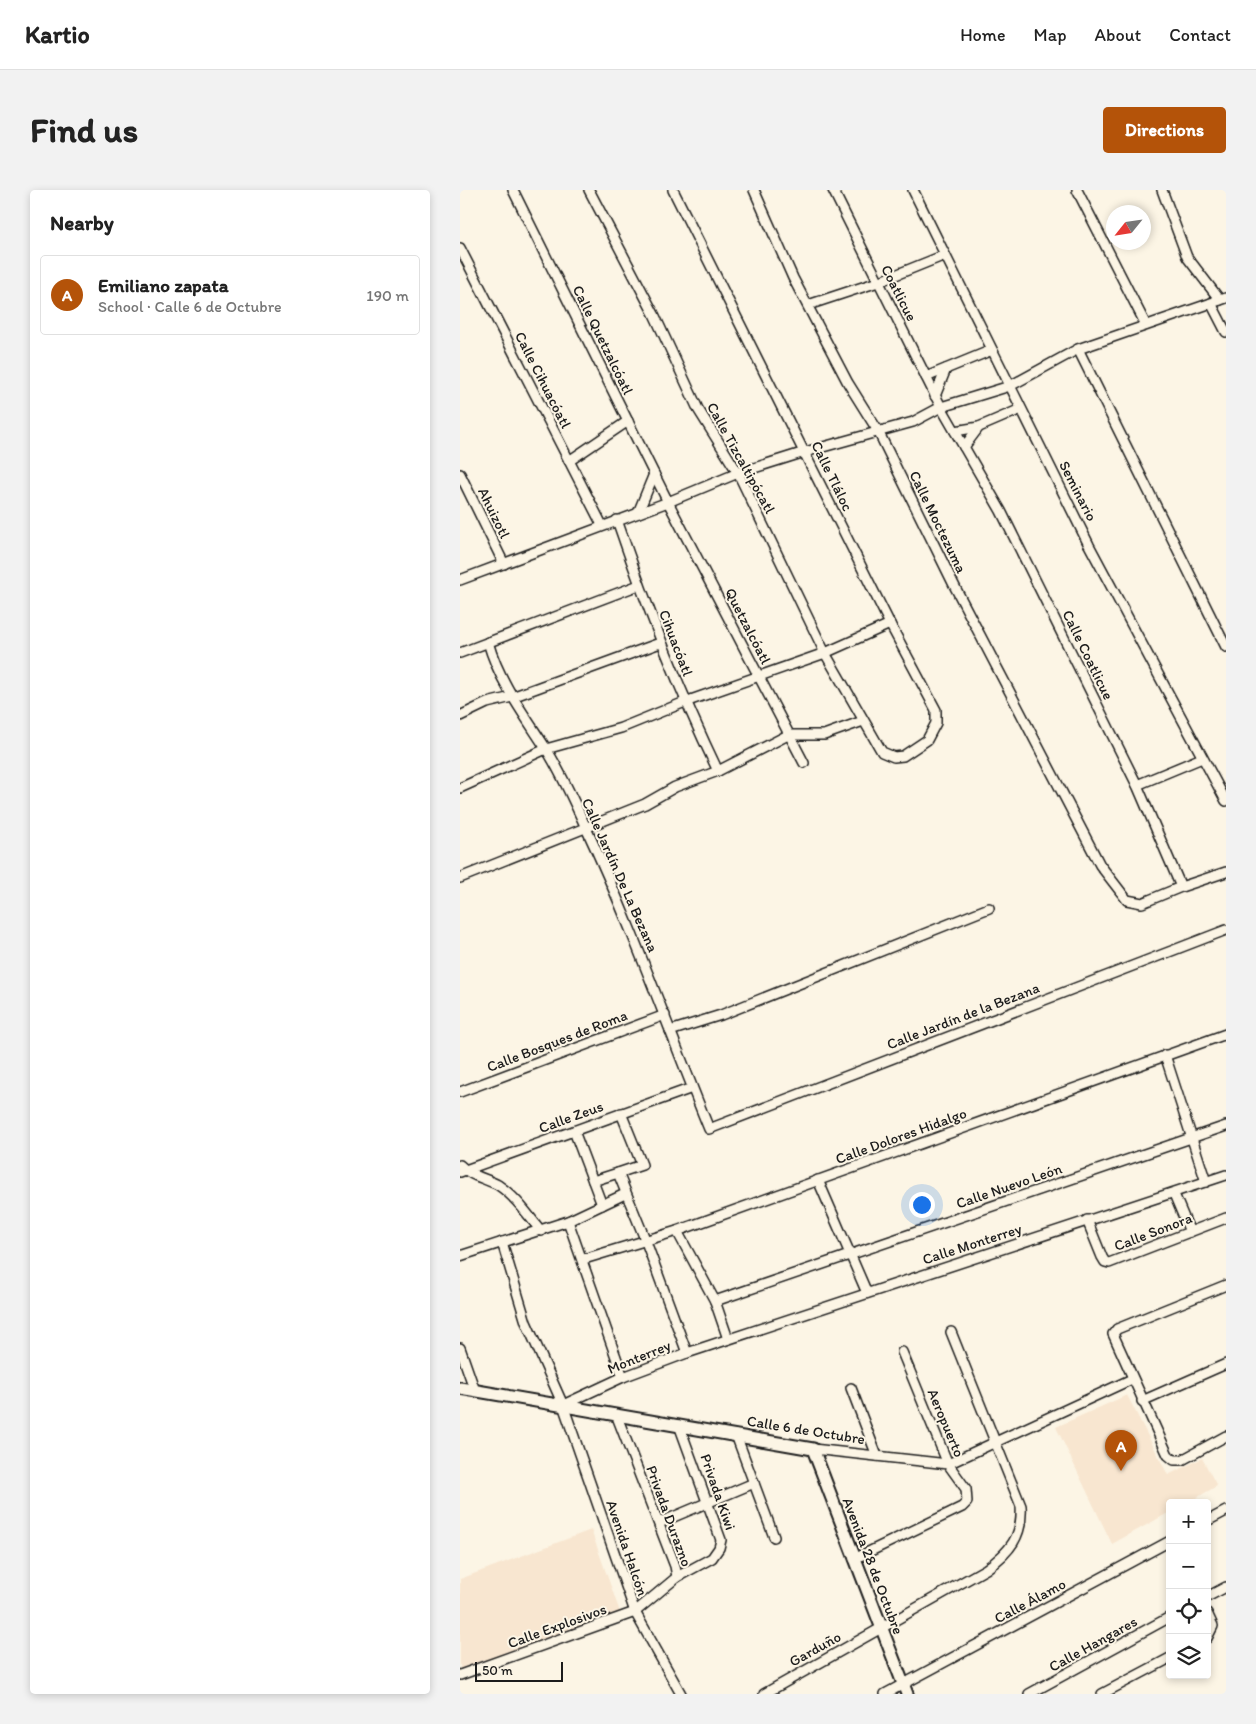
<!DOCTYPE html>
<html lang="en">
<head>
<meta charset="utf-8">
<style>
	:root { --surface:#fff; --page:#f2f2f2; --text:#222; --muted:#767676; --line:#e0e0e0; --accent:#b45309 }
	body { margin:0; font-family:Itim,sans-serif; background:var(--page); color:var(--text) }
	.controls { position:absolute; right:15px; bottom:15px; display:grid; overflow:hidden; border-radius:5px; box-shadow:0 2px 8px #0003 }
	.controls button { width:45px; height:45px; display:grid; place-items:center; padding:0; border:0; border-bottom:1px solid var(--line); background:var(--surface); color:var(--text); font:25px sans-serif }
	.compass { position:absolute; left:646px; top:15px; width:45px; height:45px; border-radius:50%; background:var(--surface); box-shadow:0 2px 8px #0003; rotate:240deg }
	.scale { position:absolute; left:15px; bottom:12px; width:88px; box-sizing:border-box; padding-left:5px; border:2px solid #1c1c1c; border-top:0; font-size:14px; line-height:18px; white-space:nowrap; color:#1c1c1c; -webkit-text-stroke:4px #fcf5e5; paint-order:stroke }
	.you { position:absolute; left:461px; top:1014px; width:18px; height:18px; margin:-12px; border:4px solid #fff; border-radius:50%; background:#1a73e8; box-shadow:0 0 0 8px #1a73e833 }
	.badge { display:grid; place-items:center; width:32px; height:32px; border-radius:50%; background:var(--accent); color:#fff; font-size:16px; font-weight:700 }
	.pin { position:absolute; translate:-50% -41px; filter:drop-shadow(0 1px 2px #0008) }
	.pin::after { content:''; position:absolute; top:26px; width:18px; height:15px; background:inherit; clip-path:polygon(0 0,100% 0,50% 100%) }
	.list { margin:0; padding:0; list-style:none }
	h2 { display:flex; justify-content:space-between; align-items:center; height:65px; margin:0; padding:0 20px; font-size:21px }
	h2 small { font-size:16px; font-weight:400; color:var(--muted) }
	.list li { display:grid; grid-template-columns:32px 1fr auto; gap:15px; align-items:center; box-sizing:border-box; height:80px; margin:0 10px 10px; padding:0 10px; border:1px solid var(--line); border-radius:5px }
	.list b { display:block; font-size:19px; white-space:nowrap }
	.list p { margin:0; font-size:16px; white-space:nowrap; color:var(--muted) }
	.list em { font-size:16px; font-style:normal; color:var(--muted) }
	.icon { flex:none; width:28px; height:28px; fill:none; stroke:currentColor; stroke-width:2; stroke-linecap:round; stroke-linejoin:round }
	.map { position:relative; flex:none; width:766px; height:1504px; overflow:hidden; border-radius:5px }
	header { display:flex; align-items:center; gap:30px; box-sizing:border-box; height:70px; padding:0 25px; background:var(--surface); border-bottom:1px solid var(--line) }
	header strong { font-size:24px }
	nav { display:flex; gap:28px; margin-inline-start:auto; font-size:18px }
	.intro { display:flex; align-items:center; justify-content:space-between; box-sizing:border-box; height:120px; padding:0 30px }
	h1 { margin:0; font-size:35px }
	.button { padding:12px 22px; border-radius:5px; background:var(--accent); color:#fff; font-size:18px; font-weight:700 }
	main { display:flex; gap:30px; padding:0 30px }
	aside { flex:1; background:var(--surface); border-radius:5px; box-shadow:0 2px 8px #0003 }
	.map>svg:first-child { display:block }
	.built { fill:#f8e6d0 }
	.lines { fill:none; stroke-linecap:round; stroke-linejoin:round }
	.minor-casing { stroke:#1c1c1c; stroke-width:12 }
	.tertiary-casing { stroke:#1c1c1c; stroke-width:15 }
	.minor { stroke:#fcf5e5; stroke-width:9 }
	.tertiary { stroke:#fcf5e5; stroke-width:11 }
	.labels { text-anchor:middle; stroke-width:4; stroke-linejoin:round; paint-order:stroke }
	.street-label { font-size:15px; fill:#1c1c1c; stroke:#fcf5e5 }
</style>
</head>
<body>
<header>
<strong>Kartio</strong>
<nav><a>Home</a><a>Map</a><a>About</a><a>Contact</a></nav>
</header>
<div class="intro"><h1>Find us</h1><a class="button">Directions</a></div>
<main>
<aside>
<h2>Nearby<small></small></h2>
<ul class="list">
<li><span class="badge">A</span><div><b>Emiliano zapata</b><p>School · Calle 6 de Octubre</p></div><em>190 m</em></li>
</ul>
</aside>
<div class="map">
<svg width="766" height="1504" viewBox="0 0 766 1504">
	<rect width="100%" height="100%" fill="#fcf5e5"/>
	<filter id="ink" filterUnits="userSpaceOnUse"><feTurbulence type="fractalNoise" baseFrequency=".02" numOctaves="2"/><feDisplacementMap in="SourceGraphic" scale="10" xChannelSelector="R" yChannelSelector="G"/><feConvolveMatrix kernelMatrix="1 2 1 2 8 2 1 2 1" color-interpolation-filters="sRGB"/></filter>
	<g filter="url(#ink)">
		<g class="built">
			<path d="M667,1205L708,1285L742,1268L757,1296L727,1313H710V1322L652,1354L596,1237Z"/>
			<path d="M131,1340L160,1422L0,1481V1389Z"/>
		</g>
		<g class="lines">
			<defs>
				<g id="minor">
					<path d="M53,0L208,312L344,573"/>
					<path d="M129,0L194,124L238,219L278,283L365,463L422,562L434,567L443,566L467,550L476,533V520L430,434L213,0"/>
					<path d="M294,0L333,88L388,193L418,241L496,399L640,675L667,710L682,713L721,697"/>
					<path d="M373,0L481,217L541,321L677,595L721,697L766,682"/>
					<path d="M453,0L629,355L766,611"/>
					<path d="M617,0L686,135"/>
					<path d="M702,0L727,67L760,110"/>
					<path d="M0,58L142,335"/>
					<path d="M751,113L766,142"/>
					<path d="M348,115L418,92L485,65"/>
					<path d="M618,159L766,457"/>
					<path d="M466,187L532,160"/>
					<path d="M475,206L486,179"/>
					<path d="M495,241L519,237L561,219"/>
					<path d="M504,257L519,237"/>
					<path d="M109,271L168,231"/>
					<path d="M0,284L44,374"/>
					<path d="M178,323L194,284"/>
					<path d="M157,330C187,418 218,498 258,581"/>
					<path d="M0,390L208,312L278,283L345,262L453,232L481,217L550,196L618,159L766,108"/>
					<path d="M28,452C39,491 63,523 85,557C101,582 114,611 126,638C172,736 208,838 249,939L766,740"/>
					<path d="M0,463L179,395"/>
					<path d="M0,526L27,513L52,507L200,453"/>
					<path d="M677,595L742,568"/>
					<path d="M0,598L86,559L161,538L225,512L365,463L430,434"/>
					<path d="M0,688L185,614L215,597L258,581L328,545H364L403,531"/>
					<path d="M210,841L261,825L529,718"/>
					<path d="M705,865L746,992"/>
					<path d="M0,902L205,825"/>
					<path d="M161,923L182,975L158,983L185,1049L227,1163"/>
					<path d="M114,941L142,1015"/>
					<path d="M0,975C10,986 25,988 38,995C55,1006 68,1025 81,1041"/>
					<path d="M0,982L232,898"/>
					<path d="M358,990L407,1103"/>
					<path d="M133,991L158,983"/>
					<path d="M714,1004L730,1042"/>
					<path d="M627,1030L642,1067L645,1072L649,1073L766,1028"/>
					<path d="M108,1031L163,1187"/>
					<path d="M217,1041L255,1111L268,1149"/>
					<path d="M42,1052L66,1132L103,1215L175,1422L221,1504"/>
					<path d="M0,1066L108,1031L165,1004"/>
					<path d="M124,1069L217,1041L766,844"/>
					<path d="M766,1095L657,1139L653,1144L708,1265L714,1270H722L766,1246"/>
					<path d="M255,1111L766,936"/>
					<path d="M0,1158L15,1201"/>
					<path d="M391,1198L417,1266"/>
					<path d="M682,1211L766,1174"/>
					<path d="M103,1215L163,1187L227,1163L766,985"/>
					<path d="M156,1224L215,1376L217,1387"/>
					<path d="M276,1245L314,1347"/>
					<path d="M353,1259L488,1274L672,1189"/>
					<path d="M747,1331L766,1321"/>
					<path d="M199,1333L294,1293"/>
					<path d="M394,1369L502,1317L507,1312L506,1299L488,1274L442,1162"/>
					<path d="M747,1407L766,1397"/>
					<path d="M747,1423L753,1436L747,1448"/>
					<path d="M0,1485L175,1422L217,1387L252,1368L259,1358L261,1350L219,1235"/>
					<path d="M304,1504L526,1379C550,1362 563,1346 561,1316L491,1142"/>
					<path d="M425,1504L710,1351"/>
					<path d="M569,1504L710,1427"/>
					<path d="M642,1504L710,1468"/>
				</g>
				<path id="tertiary" d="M0,1198L353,1259L447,1504"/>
			</defs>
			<use href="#minor" class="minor-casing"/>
			<use href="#tertiary" class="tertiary-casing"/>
			<use href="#minor" class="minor"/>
			<use href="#tertiary" class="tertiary"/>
		</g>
	</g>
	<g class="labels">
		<g class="street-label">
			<text transform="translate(439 103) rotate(63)" y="5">Coatlicue</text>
			<text transform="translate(143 150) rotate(64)" y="5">Calle Quetzalcóatl</text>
			<text transform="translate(83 190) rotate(63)" y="5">Calle Cihuacóatl</text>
			<text transform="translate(281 268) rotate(61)" y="5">Calle Tizcaltipócatl</text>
			<text transform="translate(372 286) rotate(64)" y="5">Calle Tláloc</text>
			<text transform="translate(618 301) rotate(63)" y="5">Seminario</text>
			<text transform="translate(34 323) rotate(64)" y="5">Ahuizotl</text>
			<text transform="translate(478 332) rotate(64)" y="5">Calle Moctezuma</text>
			<text transform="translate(288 436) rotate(63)" y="5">Quetzalcóatl</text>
			<text transform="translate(216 453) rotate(69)" y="5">Cihuacóatl</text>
			<text transform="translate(628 465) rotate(64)" y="5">Calle Coatlicue</text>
			<text transform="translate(160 685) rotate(66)" y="5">Calle Jardín De La Bezana</text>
			<text transform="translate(503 826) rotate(-21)" y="5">Calle Jardín de la Bezana</text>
			<text transform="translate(97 851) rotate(-21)" y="5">Calle Bosques de Roma</text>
			<text transform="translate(111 927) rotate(-20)" y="5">Calle Zeus</text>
			<text transform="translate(441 946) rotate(-20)" y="5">Calle Dolores Hidalgo</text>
			<text transform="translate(549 996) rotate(-19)" y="5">Calle Nuevo León</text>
			<text transform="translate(693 1042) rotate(-21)" y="5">Calle Sonora</text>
			<text transform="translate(512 1054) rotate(-18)" y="5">Calle Monterrey</text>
			<text transform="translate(179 1167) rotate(-22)" y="5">Monterrey</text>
			<text transform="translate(486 1233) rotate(67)" y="5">Aeropuerto</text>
			<text transform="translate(346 1240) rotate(9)" y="5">Calle 6 de Octubre</text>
			<text transform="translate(258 1302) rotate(71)" y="5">Privada Kiwi</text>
			<text transform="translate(209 1326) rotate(70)" y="5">Privada Durazno</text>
			<text transform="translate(167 1358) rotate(71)" y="5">Avenida Halcón</text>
			<text transform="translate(413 1376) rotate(69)" y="5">Avenida 28 de Octubre</text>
			<text transform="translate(570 1411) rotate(-28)" y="5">Calle Álamo</text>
			<text transform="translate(97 1436) rotate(-20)" y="5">Calle Explosivos</text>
			<text transform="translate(633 1454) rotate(-29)" y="5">Calle Hangares</text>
			<text transform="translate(355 1459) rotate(-29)" y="5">Garduño</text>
		</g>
	</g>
</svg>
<div class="controls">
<button>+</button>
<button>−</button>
<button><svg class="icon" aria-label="locate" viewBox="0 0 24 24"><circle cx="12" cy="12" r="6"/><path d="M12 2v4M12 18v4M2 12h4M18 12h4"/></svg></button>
<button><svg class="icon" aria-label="layers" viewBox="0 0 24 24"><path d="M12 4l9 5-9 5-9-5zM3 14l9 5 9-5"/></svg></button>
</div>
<svg class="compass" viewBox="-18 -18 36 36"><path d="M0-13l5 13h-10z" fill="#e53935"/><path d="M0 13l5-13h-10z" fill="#767676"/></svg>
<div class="scale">50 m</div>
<div class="you"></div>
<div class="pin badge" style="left:661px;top:1281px">A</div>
</div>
</main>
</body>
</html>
